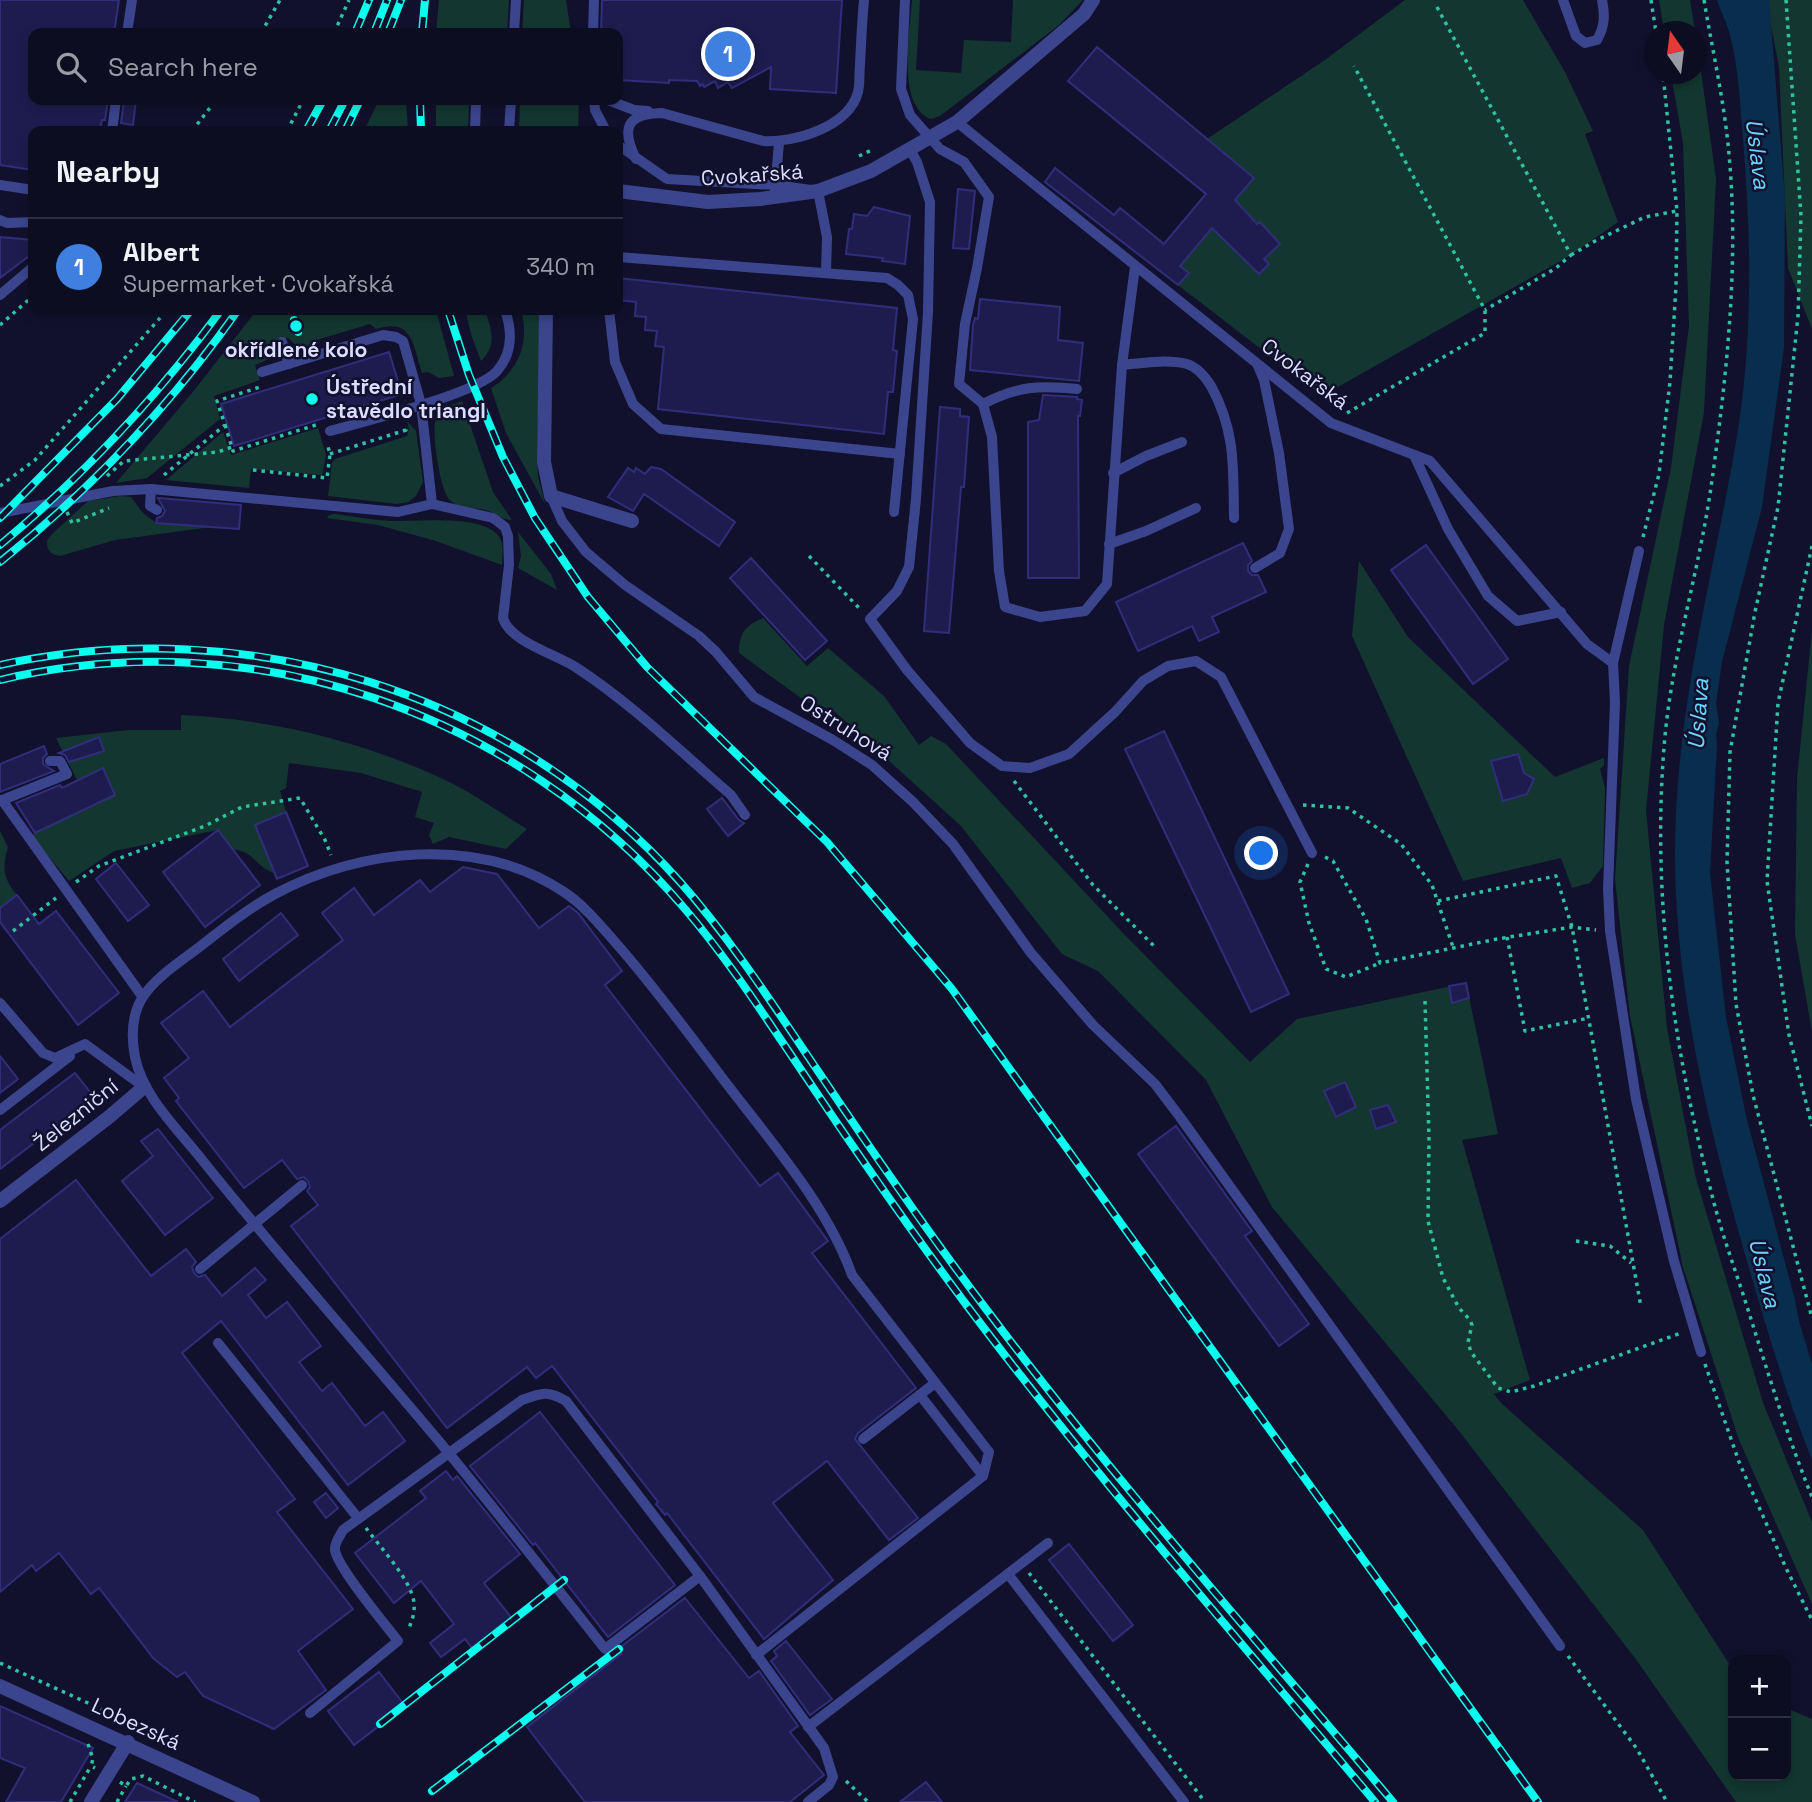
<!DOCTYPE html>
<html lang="en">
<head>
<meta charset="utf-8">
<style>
	:root { --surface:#0d0d22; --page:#16162a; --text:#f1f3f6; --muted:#9a9ca5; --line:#2d2d40; --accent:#7c3aed }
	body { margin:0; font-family:"Space Grotesk",sans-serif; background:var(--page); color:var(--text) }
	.controls { position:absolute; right:21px; bottom:21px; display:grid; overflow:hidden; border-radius:14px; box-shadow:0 4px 10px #0003 }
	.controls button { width:63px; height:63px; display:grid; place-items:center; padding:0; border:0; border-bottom:2px solid var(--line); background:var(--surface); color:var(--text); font:35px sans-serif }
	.compass { position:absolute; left:1644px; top:21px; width:63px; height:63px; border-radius:50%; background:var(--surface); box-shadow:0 4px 10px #0003; rotate:346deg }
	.you { position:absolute; left:1262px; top:854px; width:24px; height:24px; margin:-18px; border:5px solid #fff; border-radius:50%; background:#1a73e8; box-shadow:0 0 0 10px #1a73e833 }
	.badge { display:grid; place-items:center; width:46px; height:46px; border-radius:50%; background:var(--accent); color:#fff; font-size:23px; font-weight:700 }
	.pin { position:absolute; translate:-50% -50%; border:4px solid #fff; box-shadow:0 2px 7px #0006 }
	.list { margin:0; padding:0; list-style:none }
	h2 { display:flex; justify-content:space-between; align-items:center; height:91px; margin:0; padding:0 28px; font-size:30px }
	h2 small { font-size:23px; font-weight:400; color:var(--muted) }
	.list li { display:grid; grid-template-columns:46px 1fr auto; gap:21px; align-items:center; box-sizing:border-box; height:98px; padding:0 28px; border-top:2px solid var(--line) }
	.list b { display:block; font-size:26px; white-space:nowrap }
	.list p { margin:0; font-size:23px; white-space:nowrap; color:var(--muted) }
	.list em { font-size:23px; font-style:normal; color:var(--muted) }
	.icon { flex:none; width:38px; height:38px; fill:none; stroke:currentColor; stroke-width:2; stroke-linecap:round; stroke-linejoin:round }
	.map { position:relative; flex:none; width:1812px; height:1802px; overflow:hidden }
	.search { position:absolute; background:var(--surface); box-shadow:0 4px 10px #0003; left:28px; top:28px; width:595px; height:77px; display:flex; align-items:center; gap:18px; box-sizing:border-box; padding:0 24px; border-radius:14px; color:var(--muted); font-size:26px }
	.panel { position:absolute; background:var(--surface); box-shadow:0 4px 10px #0003; left:28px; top:126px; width:595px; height:189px; border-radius:14px }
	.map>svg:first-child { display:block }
	.green { fill:#133730 }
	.water { fill:#092d4d }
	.building { fill:#1e1c4e; stroke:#302e7b; stroke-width:2 }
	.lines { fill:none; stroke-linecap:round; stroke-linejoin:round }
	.path { stroke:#2dc3a0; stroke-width:3.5; stroke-dasharray:3.5 5; stroke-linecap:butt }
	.service { stroke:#3b458d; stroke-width:10 }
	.minor { stroke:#3b458d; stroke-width:14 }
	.tertiary { stroke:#3b458d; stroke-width:14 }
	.rail-casing { stroke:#09ffee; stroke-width:8 }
	.rail { stroke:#11112d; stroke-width:5; stroke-dasharray:16; stroke-linecap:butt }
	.poi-dot { fill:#09ffee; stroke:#11112d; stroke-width:2.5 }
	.labels { text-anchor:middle; stroke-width:5; stroke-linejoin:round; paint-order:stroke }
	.street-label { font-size:21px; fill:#dddeff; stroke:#11112d }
	.poi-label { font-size:21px; font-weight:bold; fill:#dddeff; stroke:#11112d }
	.water-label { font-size:23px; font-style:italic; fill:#6bd3ff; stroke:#11112d }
</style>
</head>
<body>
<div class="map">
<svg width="1812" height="1802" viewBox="0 0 1812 1802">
	<rect width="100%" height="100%" fill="#11112d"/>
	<g class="green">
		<path d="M439,0H509L507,33H436Z"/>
		<path d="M524,0H566L571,33H522Z"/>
		<path d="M912,0H920L916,70L961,73L964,40L1011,42L1013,0H1083L1059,25L940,116L931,119C896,107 910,30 912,0Z"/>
		<path d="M1405,0H1523L1565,72L1593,131L1585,134L1618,222L1571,255L1322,396L1178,285L1180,266L1253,178L1207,139L1325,60Z"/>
		<path d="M1659,0H1690L1695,31H1664Z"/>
		<path d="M1766,0H1812V329L1788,268L1779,67Z"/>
		<path d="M1697,43L1716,179L1704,412L1664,625L1646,811L1667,1028L1695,1175L1763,1403L1812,1522V1604L1739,1440L1683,1267L1630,1016L1615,879L1629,666L1671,468L1689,326L1683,143L1671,74H1696Z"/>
		<path d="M379,100H406L408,131H364Z"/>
		<path d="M436,100H469L468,131H436Z"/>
		<path d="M520,100H579L578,131H519Z"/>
		<path d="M257,310H436L454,376L439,378L428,372L422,373C413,345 413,317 376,329L370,324L310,342L312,348C300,352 296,345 288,338L272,342L273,355L269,359L255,365L260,380L214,396L220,419L147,478L116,483L192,393Z"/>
		<path d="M465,310H485C491,329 498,345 481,361L472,337Z"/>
		<path d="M521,310H540L537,457L538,477L545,504L506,433L491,388C519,371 530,342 521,310Z"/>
		<path d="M462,401L493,492L512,520C502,520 495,513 486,510C473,507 460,510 450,500C440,491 431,431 436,419C440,408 452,405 462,401Z"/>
		<path d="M407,421L416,431L423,482L416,496L408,502L397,504L328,496L332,463L335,459L407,436L409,429Z"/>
		<path d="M318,428L326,455L322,475L251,469L249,488L166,480L223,432L231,455Z"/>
		<path d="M120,496L131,497L143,513L156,523L211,527L115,540L60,556C50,554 47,551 47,541L51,535L88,501Z"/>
		<path d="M335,514C353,516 371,520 389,521C415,522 486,513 500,538C504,546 502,557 502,565L436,541L378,525L327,518L329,515Z"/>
		<path d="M518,532L551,574L557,590L518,568L521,556Z"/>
		<path d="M1359,561L1408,637L1555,777L1604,758V765L1600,769L1605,788L1603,866L1590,883L1572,888L1561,858L1463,881L1352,636Z"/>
		<path d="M763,618L807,666L828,648L884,696L919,745L931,736L946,744L1122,932L1250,1062L1297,1019L1466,983L1498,1134L1462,1140L1530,1380L1494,1394L1500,1402L1643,1530L1733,1670V1776H1786V1708L1812,1719V1802H1736L1635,1658L1459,1431L1272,1207L1206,1080L1098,971L1062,954L961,826L833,710L805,701L739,653C739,633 745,626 763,618Z"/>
		<path d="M1812,630V1032L1795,934L1797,779Z"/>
		<path d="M181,715C270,719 363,741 445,780C473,793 500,813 527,829L506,849L449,837L433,844L429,835L434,823L415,817L422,792L361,773L289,763L286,788L280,791L286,812L255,825L274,873C254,866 256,852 232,849L218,830L114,851L69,881L31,835L115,794L103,769L77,780L56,738L129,730H181Z"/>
		<path d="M0,831L8,847C2,868 3,878 17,895L0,908Z"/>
	</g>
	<path class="water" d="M1717,0H1769L1785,197L1784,347L1762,507L1722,662L1716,703L1719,723L1716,734L1717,745L1710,873L1726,1017L1746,1116L1795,1300L1799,1321L1812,1364V1460C1787,1398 1768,1333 1749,1268C1707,1124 1668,964 1676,813C1682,683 1717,558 1738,430C1753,333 1751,236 1743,139C1740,105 1739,69 1730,35C1727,23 1721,12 1717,0Z"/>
	<g class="building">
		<path d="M0,0H119L114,33H33V100H108L105,120H102L100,131H33V170L0,165Z"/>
		<path d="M602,0H842L836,93L770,89L771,67L732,88L728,82L718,88L715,81L704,87L703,84L700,86L697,81L669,80V83L618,80V33H601Z"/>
		<path d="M1097,47L1254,178L1235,200L1257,224L1260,222L1280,244L1264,259L1269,264L1259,274L1212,228L1180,266L1189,273L1178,285L1045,182L1055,168L1114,215L1120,208L1164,244L1206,194L1068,81Z"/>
		<path d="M124,100H136L133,125L121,123Z"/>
		<path d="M958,189L975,191L969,249L953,248Z"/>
		<path d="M874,207L910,216L905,264L882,261L883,258L846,254L849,229H852L854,214L867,216Z"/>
		<path d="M0,237L33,240V253L0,278Z"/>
		<path d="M618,278L897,308L893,350L897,351L893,392H888L884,434L658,409L664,347L655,346L657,331L645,330L646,317L635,316L636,302L618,300Z"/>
		<path d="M980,299L1060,307L1058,340L1083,343L1079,381L970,370L973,325L975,318L978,319Z"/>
		<path d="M389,352L402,394L234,446L221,404Z"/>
		<path d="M1043,395L1077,397V399L1082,400L1080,416H1078L1079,578H1028V422L1039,420Z"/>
		<path d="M940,407L960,409V416L969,417L964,487H961L949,633L924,631Z"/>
		<path d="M651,467L661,469L735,522L719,546L644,494L633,511L608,497L628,468L634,472L636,468L645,474Z"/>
		<path d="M158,498L241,505L239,529L156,523L157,518L162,516L165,511Z"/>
		<path d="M1243,543L1252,561L1248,565V571L1252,575H1258L1266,592L1212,617L1219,632L1199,641L1192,626L1138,651L1116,602Z"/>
		<path d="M1426,545L1508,659L1473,684L1391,570Z"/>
		<path d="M751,558L827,641L805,660L730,578Z"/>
		<path d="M1164,731L1289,994L1251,1012L1125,749Z"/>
		<path d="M99,737L104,751L69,762L65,755L59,753Z"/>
		<path d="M44,746L47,754L43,758V764L54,771L0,792V764Z"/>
		<path d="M1518,754L1524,773L1534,779L1527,794L1503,801L1491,761Z"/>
		<path d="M103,768L115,795L35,833L16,803L60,785L62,788Z"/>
		<path d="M722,798L739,820L744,823L728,836L707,809Z"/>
		<path d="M286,812L308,866L277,879L255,825Z"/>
		<path d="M218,830L260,885L205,927L163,872Z"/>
		<path d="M116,863L149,905L128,921L96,879Z"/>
		<path d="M463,867L497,874L539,928L569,906L578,913L622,971L605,985L760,1186L778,1173L828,1241L812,1253L916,1388L858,1433L855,1439L918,1518L889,1540L827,1461L773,1503L833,1580L764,1639L667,1513L665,1515L656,1504L658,1502L552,1366L536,1378L527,1367L447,1428L291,1226L318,1205L307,1191L310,1187L308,1181L304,1177L297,1179L282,1160L244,1188L176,1101L179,1098L164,1078L189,1058L161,1023L203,991L230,1027L343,940L322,913L354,888L374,915L420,880L430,892Z"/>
		<path d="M17,895L39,924L56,911L119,993L78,1025L0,922V908Z"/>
		<path d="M281,913L298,935L239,981L223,959Z"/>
		<path d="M1466,983L1469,998L1452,1003L1449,986Z"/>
		<path d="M0,1056L18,1079L0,1093Z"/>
		<path d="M75,1073L94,1097L0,1169V1130Z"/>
		<path d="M1345,1082L1356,1107L1336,1117L1324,1091Z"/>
		<path d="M1388,1105L1396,1122L1376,1129L1370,1110Z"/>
		<path d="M1176,1126L1252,1231L1245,1236L1309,1324L1279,1346L1138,1154Z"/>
		<path d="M158,1129L213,1198L165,1235L122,1181L153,1156L141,1141Z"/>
		<path d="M76,1180L151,1276L186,1249L196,1262L192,1267L194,1273L198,1277L205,1275L222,1296L255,1268L266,1280L248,1295L266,1318L287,1302L321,1346L299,1362L322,1391L332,1383L365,1426L383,1412L405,1441L348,1485L221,1321L182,1353L295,1499L277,1512L353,1609L298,1651L326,1690L274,1729L203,1696L185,1672L177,1677L154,1659L99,1588L91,1594L59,1553L36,1571L32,1565L0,1592V1239Z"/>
		<path d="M540,1412L675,1585L608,1637L535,1543L533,1545L470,1466Z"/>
		<path d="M446,1471L453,1480L457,1476L520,1554L484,1583L514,1621L475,1652L465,1639L441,1657L430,1643L454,1624L421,1581L394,1603L355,1553L426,1498L420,1491Z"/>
		<path d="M326,1493L338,1508L326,1518L314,1502Z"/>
		<path d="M1069,1544L1133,1625L1113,1641L1049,1560Z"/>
		<path d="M685,1598L749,1678L759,1671L798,1726L790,1732L824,1775L790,1802H585L527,1727L621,1654L618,1649Z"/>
		<path d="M786,1641L832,1699L810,1715L771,1661L777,1656L774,1651Z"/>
		<path d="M379,1672L405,1706L354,1745L328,1711Z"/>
		<path d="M0,1706L93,1748L61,1802H6L25,1768L0,1758Z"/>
		<path d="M926,1782L942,1802H900L918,1788Z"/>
		<path d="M137,1783L178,1802H125Z"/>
	</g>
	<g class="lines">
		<g class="path">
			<path d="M1651,0L1656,32"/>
			<path d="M1704,0C1712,48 1723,96 1728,144C1740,258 1727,374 1711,487C1699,571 1673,652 1665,736C1651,889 1672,1044 1711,1191C1721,1233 1737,1274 1750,1316C1769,1376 1788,1438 1812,1497"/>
			<path d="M1786,0L1801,216L1798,316L1778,507L1755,612L1730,752L1727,862L1736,1004L1753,1095L1812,1318"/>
			<path d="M1437,7L1571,255L1556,268L1485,310"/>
			<path d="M261,33L280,0"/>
			<path d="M334,33L349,0"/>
			<path d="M192,131L216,100"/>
			<path d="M287,131L303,100"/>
			<path d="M859,156L874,149"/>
			<path d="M1571,255L1595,241L1645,217L1677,211"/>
			<path d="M0,325L33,296"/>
			<path d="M1347,413L1485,333V310L1354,66"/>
			<path d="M225,425L233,451L319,424"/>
			<path d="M330,454L406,430L405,425"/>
			<path d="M253,470L327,478L330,454L327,443"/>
			<path d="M164,475L225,425L217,401L260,387"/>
			<path d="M107,476L124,461L218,452L232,447"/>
			<path d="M0,486L35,460L167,310"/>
			<path d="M67,512L72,523L109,508"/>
			<path d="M1643,537L1659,474L1670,382L1676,286L1677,211L1663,74"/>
			<path d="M1812,546L1778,703L1767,881L1789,1035L1812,1126"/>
			<path d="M809,556L861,610"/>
			<path d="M1014,781L1093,885L1157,949"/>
			<path d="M1303,805L1348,808L1401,844L1432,885L1453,947"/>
			<path d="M1325,857L1333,861L1366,919L1380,963L1497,939L1572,927L1596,930"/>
			<path d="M1308,864L1300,882L1309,923L1326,969L1346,977L1380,963"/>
			<path d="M76,882L99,866L205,826L242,807L300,798L325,840L331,855"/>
			<path d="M1438,901L1556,876L1572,927L1641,1307"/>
			<path d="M13,931L56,898"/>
			<path d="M1507,937L1525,1031L1589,1018"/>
			<path d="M1425,1001L1429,1139L1428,1221L1443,1278L1459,1308L1470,1320L1472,1325L1468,1342L1471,1352L1498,1388L1511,1392L1534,1386L1681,1333"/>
			<path d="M1576,1241L1610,1246L1631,1263"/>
			<path d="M1705,1364L1739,1462L1786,1568L1812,1620"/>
			<path d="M366,1528C380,1547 412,1581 414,1603C415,1613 412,1621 408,1630"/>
			<path d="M1029,1573L1205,1802"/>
			<path d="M1568,1656L1637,1749L1667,1802"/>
			<path d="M0,1663L101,1709"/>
			<path d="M88,1744L93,1759L91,1766L95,1768"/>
			<path d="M846,1781L868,1802"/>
			<path d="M120,1782L126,1786L131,1779L143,1776L195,1802"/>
			<path d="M70,1802L91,1766"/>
			<path d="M117,1802L126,1786"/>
		</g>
		<g class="service">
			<path d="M905,0L901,89L910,115L940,149L964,162L989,197L977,268L965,324L959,384L983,404L992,437L999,571L1005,607L1040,617L1085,611L1107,584L1122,365L1135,267"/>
			<path d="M1563,0L1576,36L1585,43L1597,40C1605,26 1605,15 1602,0"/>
			<path d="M127,33L132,0"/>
			<path d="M514,33L516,0"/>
			<path d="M593,33L594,0"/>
			<path d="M594,100L595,110L606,131"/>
			<path d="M608,100L634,110L648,111"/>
			<path d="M957,122L1331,423L1430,461L1587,644L1613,663"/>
			<path d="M112,131L116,100"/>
			<path d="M475,131L476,100"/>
			<path d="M509,131L511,100"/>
			<path d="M618,145L667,179L775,185L818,191L827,237L826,272"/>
			<path d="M910,150L917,162L930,202L928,312L916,499L909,567L897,591L870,619L907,670L970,743L1002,766L1030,768L1069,754L1115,712L1143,681L1168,666L1196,661L1221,677L1312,853"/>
			<path d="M636,159C621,128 626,114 662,113L763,141C794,143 849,127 858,92C860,84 859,74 860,65C861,43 862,22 864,0"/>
			<path d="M0,185L33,190"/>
			<path d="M775,191L779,142"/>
			<path d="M0,220L7,223L33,222"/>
			<path d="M618,257L887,278L898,285L908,295L913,319L894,512"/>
			<path d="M0,295L33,267"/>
			<path d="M609,310L615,362L633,404L661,429L900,454"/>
			<path d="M282,342L289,364"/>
			<path d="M1122,365C1142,363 1168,359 1187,364C1197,367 1206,378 1211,386C1236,432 1233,467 1234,518"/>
			<path d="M262,372L383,335L396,337L403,341L421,404L432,504"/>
			<path d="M983,404C1018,386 1039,385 1077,389"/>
			<path d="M330,431C365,421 477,394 497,371C513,353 512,330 505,310"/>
			<path d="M1414,455L1448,529L1488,596L1517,621L1561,612"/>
			<path d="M1113,473L1146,456L1182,442"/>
			<path d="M151,489L150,506L157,510"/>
			<path d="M551,496L562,521L586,552L625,585L699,636L716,652L754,697L833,740L872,765L913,802L953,844L1031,953L1093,1025L1155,1084L1180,1117L1560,1646"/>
			<path d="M0,513L113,491L151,489L398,512L432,504L493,518L505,527L508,536L509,565L503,618C510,642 556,654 577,668C632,704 681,752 731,795L745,815"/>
			<path d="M1109,544L1146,531L1196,508"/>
			<path d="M1639,551L1613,663L1615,702L1608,889L1610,931L1636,1099L1674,1261L1701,1352"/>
			<path d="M1255,568L1280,553L1289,529L1279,453L1264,380L1258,366"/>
			<path d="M2,800L142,996"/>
			<path d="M0,801L67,774L60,761H50"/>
			<path d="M0,1003L43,1053L55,1058L85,1044L144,1087"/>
			<path d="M0,1110L70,1056"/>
			<path d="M200,1269L302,1185"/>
			<path d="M218,1343L358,1518"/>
			<path d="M863,1439L935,1383"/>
			<path d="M1008,1574L1184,1802"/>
			<path d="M700,1576L605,1649C550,1579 495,1509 438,1440C360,1347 279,1256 203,1161C178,1129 143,1097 135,1057C123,995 158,979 202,945C225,927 249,908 275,894C361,848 479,835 564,892C584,905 600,925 615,942C653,985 686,1030 720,1075C766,1136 827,1204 852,1275L989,1452L983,1476"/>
			<path d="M756,1655L983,1476L920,1395"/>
			<path d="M310,1713L398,1641C385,1624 337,1567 335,1550C334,1543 340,1536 343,1530L522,1400C541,1393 548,1390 566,1401L700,1576L824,1748L833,1777L829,1785L808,1802"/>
			<path d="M808,1727L1048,1543"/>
		</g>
		<g class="minor">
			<path d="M618,191L708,202L760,199L818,191L871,171L957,122L1084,14L1093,0"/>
			<path d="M546,310L544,462L551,496L632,521"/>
			<path d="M0,1201L109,1117L144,1087"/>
			<path d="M91,1802L128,1742"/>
		</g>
		<path class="tertiary" d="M0,1686L253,1802"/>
		<defs>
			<g id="rail">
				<path d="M355,33L369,0"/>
				<path d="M374,33L387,0"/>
				<path d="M388,33L401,0"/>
				<path d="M422,33L425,0"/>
				<path d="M420,100L421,131"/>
				<path d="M306,131L323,100"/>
				<path d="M329,131L345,100"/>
				<path d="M345,131L360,100"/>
				<path d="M448,310L469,375L503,457L535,518L588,597L647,667L827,842L952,989L1538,1802"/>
				<path d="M294,320L298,332"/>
				<path d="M0,518L117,399L191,310"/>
				<path d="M0,545C83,476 157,397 221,310"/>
				<path d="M0,562C90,490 171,405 238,310"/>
				<path d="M0,665C248,611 512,692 681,883C734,943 777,1011 822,1077C874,1154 927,1231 983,1305C1112,1477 1255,1638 1393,1802"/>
				<path d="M0,680C253,620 517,712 685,909C732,964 771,1026 812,1086C861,1159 912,1232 965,1303C1094,1475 1237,1637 1375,1802"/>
				<path d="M380,1724L564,1580"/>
				<path d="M432,1791L619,1649"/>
			</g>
		</defs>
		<use href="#rail" class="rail-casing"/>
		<use href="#rail" class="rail"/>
	</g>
	<g class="poi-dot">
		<circle cx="296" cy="326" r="7"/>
		<circle cx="312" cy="399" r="7"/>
	</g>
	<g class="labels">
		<g class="street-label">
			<text transform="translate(752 175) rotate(-4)" y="7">Cvokařská</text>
			<text transform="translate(1305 374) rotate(37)" y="7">Cvokařská</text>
			<text transform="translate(846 728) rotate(32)" y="7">Ostruhová</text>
			<text transform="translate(76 1115) rotate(-39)" y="7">Železniční</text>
			<text transform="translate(136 1724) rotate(25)" y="7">Lobezská</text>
		</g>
		<g class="poi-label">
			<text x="296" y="357">okřídlené kolo</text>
			<text x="326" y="394" text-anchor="start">Ústřední<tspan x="326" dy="24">stavědlo triangl</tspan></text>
		</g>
		<g class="water-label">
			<text transform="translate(1758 154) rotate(83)" y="8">Úslava</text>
			<text transform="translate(1698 714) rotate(-86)" y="8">Úslava</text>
			<text transform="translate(1765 1273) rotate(76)" y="8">Úslava</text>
		</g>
	</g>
</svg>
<div class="controls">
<button>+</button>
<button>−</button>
</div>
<svg class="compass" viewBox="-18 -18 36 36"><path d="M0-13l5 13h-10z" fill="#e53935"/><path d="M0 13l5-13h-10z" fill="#9a9ca5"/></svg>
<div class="you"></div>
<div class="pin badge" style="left:728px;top:54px;background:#3f7fe0">1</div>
<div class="search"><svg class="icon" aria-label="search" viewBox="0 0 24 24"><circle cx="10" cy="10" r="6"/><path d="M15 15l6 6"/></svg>Search here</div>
<section class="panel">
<h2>Nearby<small></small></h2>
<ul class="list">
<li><span class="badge" style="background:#3f7fe0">1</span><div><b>Albert</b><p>Supermarket · Cvokařská</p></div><em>340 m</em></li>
</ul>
</section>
</div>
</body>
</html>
